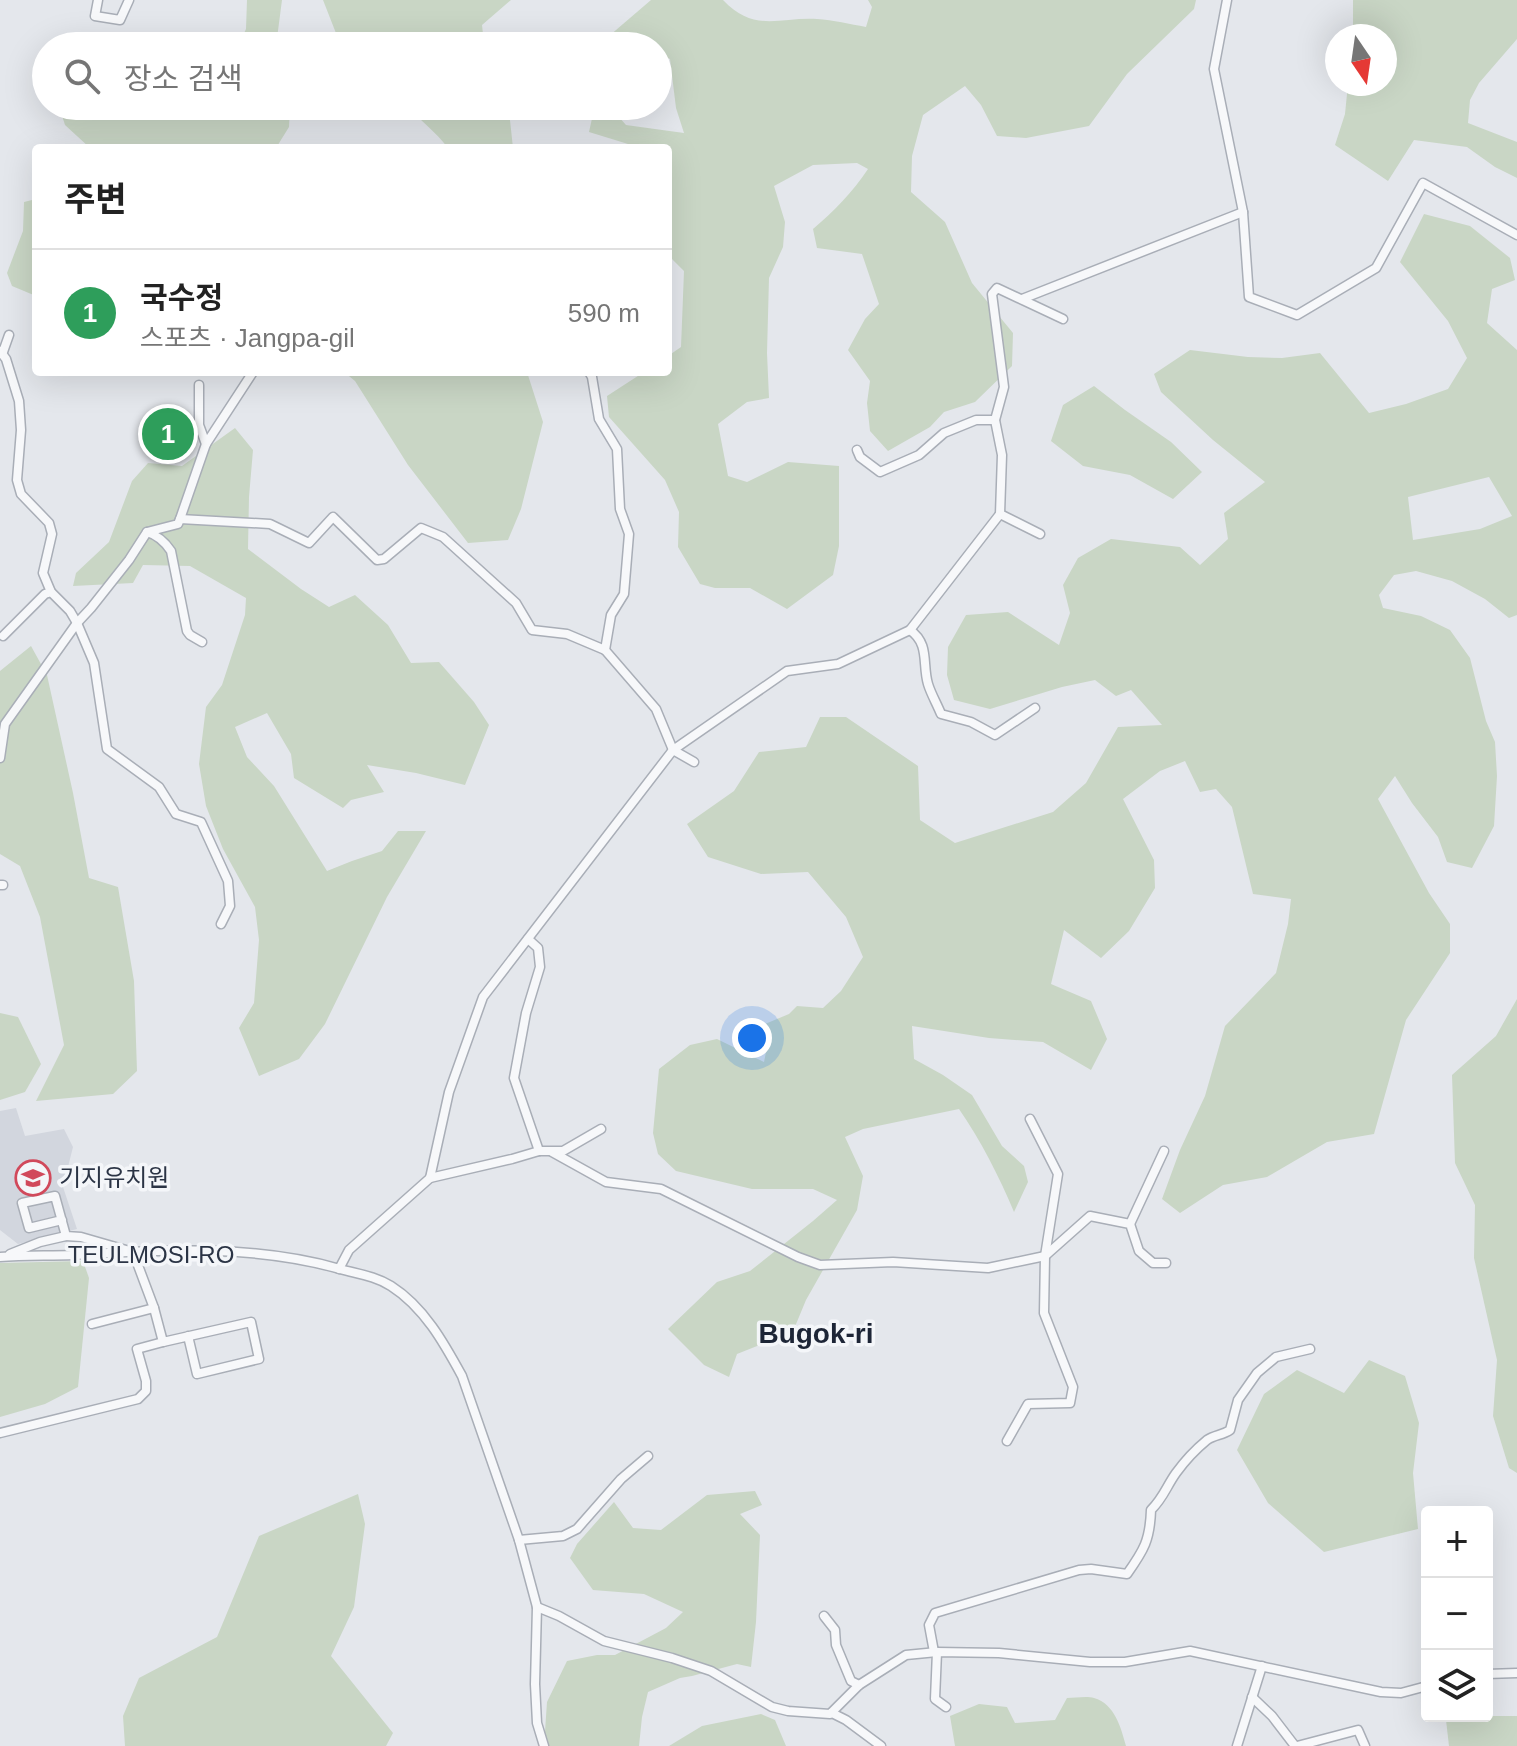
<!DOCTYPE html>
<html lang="ko">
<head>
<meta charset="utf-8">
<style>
	:root { --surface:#fff; --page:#f6f6f6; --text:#222; --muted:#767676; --line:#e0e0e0; --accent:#111827 }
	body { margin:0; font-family:Arial,"Noto Sans KR",sans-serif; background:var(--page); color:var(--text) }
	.controls { position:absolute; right:24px; bottom:24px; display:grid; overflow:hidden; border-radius:8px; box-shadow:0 8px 32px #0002 }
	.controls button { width:72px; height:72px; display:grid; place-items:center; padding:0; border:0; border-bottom:2px solid var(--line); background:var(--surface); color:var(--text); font:40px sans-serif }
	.compass { position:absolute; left:1325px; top:24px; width:72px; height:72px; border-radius:50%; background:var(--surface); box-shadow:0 8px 32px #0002; rotate:167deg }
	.you { position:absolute; left:752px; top:1038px; width:28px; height:28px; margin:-20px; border:6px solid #fff; border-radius:50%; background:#1a73e8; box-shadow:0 0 0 12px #1a73e833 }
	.badge { display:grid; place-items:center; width:52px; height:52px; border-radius:50%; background:var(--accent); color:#fff; font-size:26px; font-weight:700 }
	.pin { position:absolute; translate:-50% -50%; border:4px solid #fff; box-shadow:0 2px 8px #0006 }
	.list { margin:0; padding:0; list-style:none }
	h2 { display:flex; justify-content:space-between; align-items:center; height:104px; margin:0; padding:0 32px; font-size:34px }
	h2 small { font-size:26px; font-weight:400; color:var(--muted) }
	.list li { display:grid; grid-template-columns:52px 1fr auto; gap:24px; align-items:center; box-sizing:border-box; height:128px; padding:0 32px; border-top:2px solid var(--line) }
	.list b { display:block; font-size:30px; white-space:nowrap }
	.list p { margin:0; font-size:26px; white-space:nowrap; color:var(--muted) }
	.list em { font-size:26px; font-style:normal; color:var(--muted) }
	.icon { flex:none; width:44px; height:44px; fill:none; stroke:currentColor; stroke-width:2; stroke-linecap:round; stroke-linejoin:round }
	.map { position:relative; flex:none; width:1517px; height:1746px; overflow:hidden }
	.search { position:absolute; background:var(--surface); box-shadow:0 8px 32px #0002; left:32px; top:32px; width:640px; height:88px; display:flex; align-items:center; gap:20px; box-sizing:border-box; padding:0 28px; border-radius:44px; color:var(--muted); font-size:30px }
	.panel { position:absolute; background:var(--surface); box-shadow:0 8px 32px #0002; left:32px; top:144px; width:640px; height:232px; border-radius:8px }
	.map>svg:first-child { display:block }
	.built { fill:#d2d6de }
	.green { fill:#c9d6c5; fill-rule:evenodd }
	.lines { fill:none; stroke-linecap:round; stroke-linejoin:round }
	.street-casing { stroke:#a9aeb7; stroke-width:11 }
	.street { stroke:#f7f8fa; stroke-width:8 }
	.labels { text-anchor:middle; stroke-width:7; stroke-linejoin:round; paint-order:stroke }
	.poi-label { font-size:24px; fill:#2b3445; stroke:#f4f6f9; text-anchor:start }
	.street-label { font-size:24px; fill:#2b3445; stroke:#f4f6f9 }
	.quarter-label { font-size:28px; font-weight:bold; fill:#1d2536; stroke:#f4f6f9 }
</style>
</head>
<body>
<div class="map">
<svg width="1517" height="1746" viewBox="0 0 1517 1746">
	<rect width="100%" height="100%" fill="#e4e7ec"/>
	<path class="built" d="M16,1108L25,1136L64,1129L73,1147L63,1187L77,1229L18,1244L0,1230V1111Z"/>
	<g class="green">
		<path d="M247,0H282L276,46H238L246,29Z"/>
		<path d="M323,0H511L482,25L484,43L486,46H341Z"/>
		<path d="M651,0H723C754,33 779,17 817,19C833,20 850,24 866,27L872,7L868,0H1196L1194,9L1127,74L1089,126L1026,138L997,136L981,105L965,86L923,115L912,156L911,192L945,222L972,283L1013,333L1012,366L975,402L944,412L930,427L888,451L870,431L867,403L870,381L848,350L865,319L879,304L862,254L817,248L813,229C834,211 852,193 868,169L857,163L813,165L774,186L785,222L783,247L769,278L767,353L769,398L747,402L718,424L728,476L747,482L788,462L839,466V546L833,575L787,609L750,588H715L700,584L678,547L679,512L665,480L609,417L607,396L644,372H668V356L681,347L684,271L672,259L668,262V148H641L589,132L593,114L611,108L626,125L684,133L676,108L670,59L658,54V46H603L602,42Z"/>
		<path d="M1353,0H1517V39L1479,83L1470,100L1468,123L1517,142V178L1495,167L1467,147L1414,140L1388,181L1335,145L1345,114L1348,84H1385V36H1353Z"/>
		<path d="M59,106H113L116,108L166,106L186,120L208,106H290L289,127L276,148H90L65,125Z"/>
		<path d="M407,106H512L509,111L513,148H448C436,132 421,121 407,106Z"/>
		<path d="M36,199V296L12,286L7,273L23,231L24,202Z"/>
		<path d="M1424,214L1470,226L1510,258L1515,280L1492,289L1487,323L1517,350V615L1509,618L1485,599L1452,581L1416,571L1394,575L1379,595L1383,608L1421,616L1450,630L1470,658L1486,721L1495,742L1497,776L1494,826L1472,868L1447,862L1438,837L1412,803L1395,776L1378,799L1429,893L1450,924V953L1406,1020L1374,1134L1327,1142L1267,1177L1223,1185L1180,1213L1162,1199L1180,1150L1205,1096L1225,1026L1276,973L1288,924L1291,899L1253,894L1232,807L1216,789L1200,792L1185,761L1160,771L1123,799L1154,860L1155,888L1129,931L1101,958L1064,930L1051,984L1091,1001L1107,1039L1091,1070L1043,1042L989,1038L912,1026L914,1059L943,1075L972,1095L1002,1146L1024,1166L1028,1182L1014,1212C1000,1178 980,1139 959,1109L863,1129L845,1137L863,1176L857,1210L806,1300L789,1341H770L737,1354L729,1377L704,1365L668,1329L717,1282L750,1271L813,1221L837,1200L813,1189H752L676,1171L658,1154L653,1133L659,1069L690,1045L717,1039L764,1062L769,1037L760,1026L789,1014L797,1006L823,1008L841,991L863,957L846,917L808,872L761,874L708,857L687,824L734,791L759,752L806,747L820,717H846L918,766L920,820L955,843L1053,812L1086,783L1118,727L1162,725L1131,690L1116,696L1095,680L1062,687L990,709L954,700L947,675L948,647L966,615L1008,612L1059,645L1070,613L1063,585L1078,558L1111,539L1180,547L1200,565L1228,539L1224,513L1265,482L1213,440L1161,392L1154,374L1190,350L1248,357L1282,358L1320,353L1369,413L1406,404L1448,389L1467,358L1448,321L1400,262ZM1489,477L1512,516L1480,529L1413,540L1408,497Z"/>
		<path d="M344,372H527L543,422L521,509L508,540L468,543L408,465L355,381Z"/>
		<path d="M1094,386L1125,410L1171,442L1202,472L1173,499L1130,475L1083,466L1051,441L1063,405Z"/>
		<path d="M235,428L253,450L249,497L248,549L301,589L329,607L355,595L388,625L411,663L439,662L474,702L489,725L465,785L416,773L367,765L384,792L351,800L343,808L294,778L291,754L267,713L235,727L247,757L274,786L327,871L352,861L382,851L398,831H426L387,897L325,1024L299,1059L259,1076L239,1028L254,1003L259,940L255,907L223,849L206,806L199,764L206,707L222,685L245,615L246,598L190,566L143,565L133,583L73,586L76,573L109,542L132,481L148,463L182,466Z"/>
		<path d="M31,646L47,675L73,793L89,878L118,887L134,981L137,1071L113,1094L36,1101L64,1045L40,917L20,866L0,854V671Z"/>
		<path d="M1517,999V1473L1509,1468L1493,1416L1497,1360L1474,1258L1475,1205L1455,1163L1452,1075L1496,1036Z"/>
		<path d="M0,1013L18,1017L41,1064L25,1092L0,1100Z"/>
		<path d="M83,1261L89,1278L78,1387L45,1404L0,1417V1263Z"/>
		<path d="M1369,1360L1405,1376L1419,1423L1413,1473L1418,1529L1324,1552L1268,1503L1237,1450L1264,1394L1297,1370L1344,1393Z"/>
		<path d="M755,1491L762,1505L740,1514L760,1535L756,1622L751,1667L737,1664L692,1676L680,1678L648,1692L642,1717L639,1746H544L547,1702L567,1661L597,1655H615L666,1628L683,1612L644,1594L593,1590L570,1558L577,1544L614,1502L633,1528L661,1530L707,1495Z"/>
		<path d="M358,1494L365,1524L354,1607L331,1656L393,1733L386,1746H125L123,1716L139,1678L217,1637L259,1536Z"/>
		<path d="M1067,1698C1075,1698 1087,1696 1094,1698C1115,1704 1121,1728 1126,1746H955L950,1716L979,1704L1007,1707L1015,1723L1055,1720Z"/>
		<path d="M761,1714L775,1720L786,1746H669L702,1726Z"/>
		<path d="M1465,1716H1517V1746H1449L1446,1720Z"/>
	</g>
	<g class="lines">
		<defs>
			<g id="street">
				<path d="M98,0L95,16L120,20L129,0"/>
				<path d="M1227,0L1214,69L1243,212L1249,297L1297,315L1376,268L1423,183L1517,235"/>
				<path d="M1022,299L1243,212"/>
				<path d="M0,351L6,359L19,401L21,430L17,480L21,494L49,523L52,534L43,573L51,592L70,611L77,623L94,663L107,749L159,787L176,814L201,822L228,881L230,906L221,924"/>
				<path d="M3,352L9,335"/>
				<path d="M589,372L592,377L599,419L617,449L620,509L629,534L624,594L611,615L605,650L656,709L673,750L694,762"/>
				<path d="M199,385V425L206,444"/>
				<path d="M857,450L860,457L880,472L919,455L944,433L976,420H995"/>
				<path d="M1000,514L1040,534"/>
				<path d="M180,519L206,444L253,372"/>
				<path d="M147,532C157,535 165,542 171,551L187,631L190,635L202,642"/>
				<path d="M910,630C930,644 922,664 928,684C931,694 937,704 941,714L971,722L995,735L1035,708"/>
				<path d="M3,636L45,594L51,592"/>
				<path d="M0,758L5,724L77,623L91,608L129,560L147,532L178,524L180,519L270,524L309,543L333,517L377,560L384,559L421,528L443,537L516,603L532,630L567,634L605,650"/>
				<path d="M0,885H3"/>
				<path d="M528,939L538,948L540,967L526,1013L514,1078L539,1151"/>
				<path d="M552,1152L606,1182L661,1189L798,1257L820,1265L893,1262L988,1268L1045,1256L1090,1216L1130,1224L1139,1251L1153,1263H1166"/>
				<path d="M430,1178L512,1159L539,1151H563L601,1129"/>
				<path d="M62,1220L29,1228L22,1203L55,1196L66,1236L81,1237L133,1252L154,1308L163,1342L251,1322L259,1359L197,1374L188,1336"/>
				<path d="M1130,1224L1164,1151"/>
				<path d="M10,1254L40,1242L66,1236"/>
				<path d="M0,1257C24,1255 49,1256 73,1255C162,1250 253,1244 340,1269C358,1274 375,1276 391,1286C424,1307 444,1343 462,1376L519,1540L537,1607L535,1684L537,1723L544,1746"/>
				<path d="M339,1269L349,1250L430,1178L449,1092L483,997L673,750L787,671L838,664L910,630L1000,514L1002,455L995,420L1004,387L992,294L997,288L1063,319"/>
				<path d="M92,1324L154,1308"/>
				<path d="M0,1433L138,1399L146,1391V1381L137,1349L163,1342"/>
				<path d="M1007,1441L1028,1404L1070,1403L1073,1387L1044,1313L1045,1256L1058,1174L1030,1119"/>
				<path d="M519,1540L563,1536L577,1529L621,1479L648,1456"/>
				<path d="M537,1607L559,1616L604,1641L672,1658L711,1671L772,1707L788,1711L830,1714L859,1685L906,1655L937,1652L999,1653L1090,1662H1125L1190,1651L1381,1692L1401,1693L1427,1686"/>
				<path d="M824,1616L835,1630L836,1645L851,1681L859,1685"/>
				<path d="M934,1652L929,1625L935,1613L1079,1570L1091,1569L1127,1574C1144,1550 1150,1540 1151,1510C1164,1497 1166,1487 1176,1473C1184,1462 1196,1449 1207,1440C1214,1435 1223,1435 1230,1430L1238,1400L1257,1373L1276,1357L1310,1349"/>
				<path d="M937,1652L935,1699L946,1707"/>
				<path d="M1487,1674L1517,1673"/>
				<path d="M1252,1697L1272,1716L1295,1746"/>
				<path d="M832,1713L846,1720L881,1746"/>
				<path d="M1237,1746L1262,1666"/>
				<path d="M1297,1746L1358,1730L1365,1746"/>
			</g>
		</defs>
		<use href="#street" class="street-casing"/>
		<use href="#street" class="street"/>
	</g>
	<defs>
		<symbol id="school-ring" viewBox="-11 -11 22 22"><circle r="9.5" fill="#f4f6f9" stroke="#d1495b" stroke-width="1.5"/><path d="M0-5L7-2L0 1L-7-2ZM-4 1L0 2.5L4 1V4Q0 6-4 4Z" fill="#d1495b"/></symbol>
	</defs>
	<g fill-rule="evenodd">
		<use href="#school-ring" x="13" y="1158" width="40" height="40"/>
	</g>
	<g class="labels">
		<g class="poi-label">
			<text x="59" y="1186">기지유치원</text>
		</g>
		<g class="street-label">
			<text x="151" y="1263">TEULMOSI-RO</text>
		</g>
		<g class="quarter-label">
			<text x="816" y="1343">Bugok-ri</text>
		</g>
	</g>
</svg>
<div class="controls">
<button>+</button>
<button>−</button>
<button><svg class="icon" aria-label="layers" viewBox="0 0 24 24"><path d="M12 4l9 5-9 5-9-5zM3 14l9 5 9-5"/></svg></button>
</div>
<svg class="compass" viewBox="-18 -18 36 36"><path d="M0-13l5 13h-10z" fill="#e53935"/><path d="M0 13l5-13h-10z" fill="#767676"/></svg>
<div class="you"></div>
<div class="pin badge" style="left:168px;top:434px;background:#2e9e5b">1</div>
<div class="search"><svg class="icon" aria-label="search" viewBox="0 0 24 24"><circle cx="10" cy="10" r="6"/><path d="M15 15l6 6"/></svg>장소 검색</div>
<section class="panel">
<h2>주변<small></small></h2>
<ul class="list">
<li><span class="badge" style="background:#2e9e5b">1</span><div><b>국수정</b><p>스포츠 · Jangpa-gil</p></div><em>590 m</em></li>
</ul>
</section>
</div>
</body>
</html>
